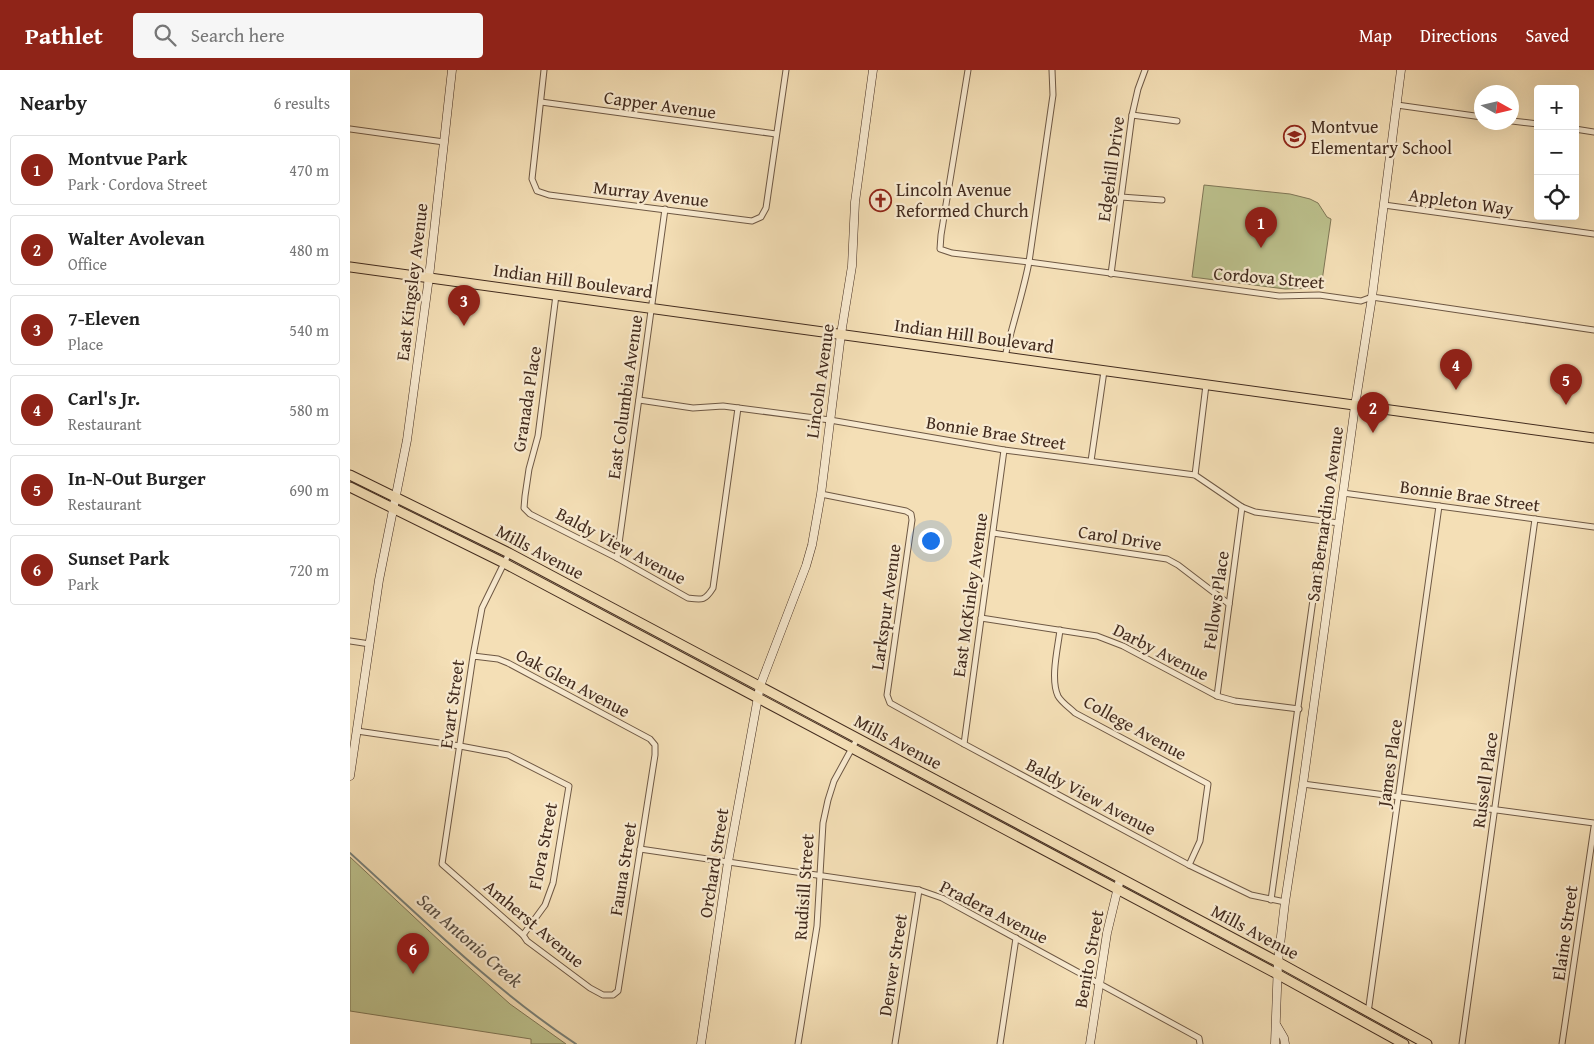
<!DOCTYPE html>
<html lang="en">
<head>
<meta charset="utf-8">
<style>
	:root { --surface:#fff; --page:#f6f6f6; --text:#222; --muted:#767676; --line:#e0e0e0; --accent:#8f2418 }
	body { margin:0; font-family:"Gentium Book Plus",serif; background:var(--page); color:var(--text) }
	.controls { position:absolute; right:15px; top:15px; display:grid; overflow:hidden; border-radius:5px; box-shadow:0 5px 20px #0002 }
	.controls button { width:45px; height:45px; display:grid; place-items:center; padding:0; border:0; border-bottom:1px solid var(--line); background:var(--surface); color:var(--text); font:25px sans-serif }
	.compass { position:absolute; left:1124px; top:15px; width:45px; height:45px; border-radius:50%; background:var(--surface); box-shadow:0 5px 20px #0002; rotate:98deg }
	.you { position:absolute; left:580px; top:470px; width:18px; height:18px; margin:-12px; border:4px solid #fff; border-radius:50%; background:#1a73e8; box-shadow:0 0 0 8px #1a73e833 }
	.badge { display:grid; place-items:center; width:32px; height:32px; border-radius:50%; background:var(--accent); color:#fff; font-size:16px; font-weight:700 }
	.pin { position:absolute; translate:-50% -41px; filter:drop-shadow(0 1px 2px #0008) }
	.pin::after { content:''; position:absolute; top:26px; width:18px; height:15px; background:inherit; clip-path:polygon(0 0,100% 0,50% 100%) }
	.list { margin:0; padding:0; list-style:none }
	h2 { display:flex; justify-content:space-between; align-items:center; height:65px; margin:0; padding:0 20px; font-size:21px }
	h2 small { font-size:16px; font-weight:400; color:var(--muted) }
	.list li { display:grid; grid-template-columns:32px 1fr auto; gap:15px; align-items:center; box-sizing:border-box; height:70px; margin:0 10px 10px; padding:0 10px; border:1px solid var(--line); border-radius:5px }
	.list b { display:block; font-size:19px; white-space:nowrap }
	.list p { margin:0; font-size:16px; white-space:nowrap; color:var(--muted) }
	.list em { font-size:16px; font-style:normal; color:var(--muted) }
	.icon { flex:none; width:28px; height:28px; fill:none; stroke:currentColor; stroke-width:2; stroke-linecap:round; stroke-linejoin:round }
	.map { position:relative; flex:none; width:1244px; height:974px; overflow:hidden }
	header { display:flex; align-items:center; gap:30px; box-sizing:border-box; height:70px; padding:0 25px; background:var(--accent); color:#fff }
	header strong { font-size:24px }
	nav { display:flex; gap:28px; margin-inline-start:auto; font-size:18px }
	.search { width:350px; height:45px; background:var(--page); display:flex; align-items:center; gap:12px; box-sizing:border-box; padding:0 18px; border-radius:5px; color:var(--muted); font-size:19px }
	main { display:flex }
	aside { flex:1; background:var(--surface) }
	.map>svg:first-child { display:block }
	.green { fill:#bcc18d; stroke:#7f7656 }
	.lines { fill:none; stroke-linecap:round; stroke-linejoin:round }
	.stream { stroke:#798179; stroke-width:2 }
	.street-casing { stroke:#6e5844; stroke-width:7 }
	.secondary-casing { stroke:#422b1e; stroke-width:9 }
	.primary-casing { stroke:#422b1e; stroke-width:11 }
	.street { stroke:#f8ead0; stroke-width:5 }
	.secondary { stroke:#f8ead0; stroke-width:8 }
	.primary { stroke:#f4dfb6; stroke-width:9 }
	.labels { text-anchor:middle; stroke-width:4.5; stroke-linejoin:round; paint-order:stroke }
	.street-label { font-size:18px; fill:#422b1e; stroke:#f8ead0 }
	.poi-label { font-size:18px; fill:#422b1e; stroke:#f8ead0; text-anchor:start }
	.water-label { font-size:19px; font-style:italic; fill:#594f44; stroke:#f8ead0 }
</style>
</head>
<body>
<header>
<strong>Pathlet</strong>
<div class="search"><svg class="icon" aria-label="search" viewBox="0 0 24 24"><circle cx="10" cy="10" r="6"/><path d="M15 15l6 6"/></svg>Search here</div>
<nav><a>Map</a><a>Directions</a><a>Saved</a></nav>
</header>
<main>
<aside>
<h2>Nearby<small>6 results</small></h2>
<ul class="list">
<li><span class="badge">1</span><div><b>Montvue Park</b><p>Park · Cordova Street</p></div><em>470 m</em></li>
<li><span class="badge">2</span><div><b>Walter Avolevan</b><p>Office</p></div><em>480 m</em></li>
<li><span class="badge">3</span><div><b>7-Eleven</b><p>Place</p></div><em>540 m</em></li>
<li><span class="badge">4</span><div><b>Carl's Jr.</b><p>Restaurant</p></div><em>580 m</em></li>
<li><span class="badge">5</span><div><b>In-N-Out Burger</b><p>Restaurant</p></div><em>690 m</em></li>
<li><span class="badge">6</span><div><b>Sunset Park</b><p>Park</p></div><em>720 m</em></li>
</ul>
</aside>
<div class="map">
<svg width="1244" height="974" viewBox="0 0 1244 974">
	<rect width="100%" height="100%" fill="#f4dfb6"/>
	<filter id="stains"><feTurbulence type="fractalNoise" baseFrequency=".004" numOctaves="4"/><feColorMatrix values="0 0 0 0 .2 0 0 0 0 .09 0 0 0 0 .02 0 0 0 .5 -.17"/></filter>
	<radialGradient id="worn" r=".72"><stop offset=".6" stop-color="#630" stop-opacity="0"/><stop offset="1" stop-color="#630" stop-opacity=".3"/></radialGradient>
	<g class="green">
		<path d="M854,115L940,124L960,129L968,133L977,147L981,149L971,218L935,219L842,207Z"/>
		<path d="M0,787L93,874L160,934L216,974H181V969L0,941Z"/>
	</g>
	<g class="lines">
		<path class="stream" d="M0,783C73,849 144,920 226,974"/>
		<defs>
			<g id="street">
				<path d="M194,0L182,109L187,121L199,125L402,151L411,147L416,138L436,0"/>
				<path d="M618,0L591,165L590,179L602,183L679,192L929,226L969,225L1011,231L1022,227L1244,260"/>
				<path d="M191,32L426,64"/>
				<path d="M1047,35L1132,47"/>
				<path d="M782,45L827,51"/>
				<path d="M1162,51L1188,54"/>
				<path d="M0,59L94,72"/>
				<path d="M1225,59L1244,62"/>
				<path d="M771,127L812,130"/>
				<path d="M1034,135L1244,164"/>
				<path d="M761,204L782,45L788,19L795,0"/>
				<path d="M206,225L188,366L179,399L175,426L174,438L180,444L267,488L338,528C352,530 355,531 363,518L388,338"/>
				<path d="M655,287C662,255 673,224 679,192L703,25L702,0"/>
				<path d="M289,330L343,338L373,336L480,350L654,380L845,405L892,437L905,442L989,453"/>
				<path d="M741,391L754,301"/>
				<path d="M845,405L856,315"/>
				<path d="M993,423L1244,457"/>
				<path d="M471,424L556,441L561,444L562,450L537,625L540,633L614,674L839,795L901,825L935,832"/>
				<path d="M643,463L817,489L828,495L879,534"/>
				<path d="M267,488L315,139"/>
				<path d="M631,548L747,566L773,576L867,626L885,631L949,639"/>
				<path d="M710,560C708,577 700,609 708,626C711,632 720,638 725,643L858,714L850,771L839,795"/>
				<path d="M0,571L20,574"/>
				<path d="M123,586L148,589L158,593L300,669L305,675V685L268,921L263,925H253L240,918L177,871L173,865L92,794L123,586L132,538L159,483"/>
				<path d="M867,626L892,437"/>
				<path d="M7,661L110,676L158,685L219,716L203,813L195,835L173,865"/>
				<path d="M614,674L654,380"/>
				<path d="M953,714L1244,753"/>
				<path d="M290,779L569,820L592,828L849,968L850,974"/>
				<path d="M921,830L974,451"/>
				<path d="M1018,943L1089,436"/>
				<path d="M448,974L467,856L473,753L478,730L484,711L507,669"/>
				<path d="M545,974L569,820"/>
				<path d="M650,974L666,868"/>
				<path d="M1112,974L1185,449"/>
				<path d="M1212,974L1244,757"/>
			</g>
			<g id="secondary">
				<path d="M0,706L29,510L57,370L79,207L102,0"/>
				<path d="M927,956L934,968L935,974"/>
				<path d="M351,974L378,792L410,616L456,496L462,475L471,424L491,264L502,196L505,132L523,0"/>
				<path d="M740,974L757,863L770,809"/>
				<path d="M925,974L928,892L935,832L953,714L1005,336L1022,227L1051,0"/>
			</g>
			<g id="primary">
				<path d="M0,197L1244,368"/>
				<path d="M0,405L159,483L928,892L1077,974"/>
				<path d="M0,417L154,493L927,904L1054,974"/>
			</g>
		</defs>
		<use href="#street" class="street-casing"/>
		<use href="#secondary" class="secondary-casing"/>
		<use href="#primary" class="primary-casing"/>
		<use href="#street" class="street"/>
		<use href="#secondary" class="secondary"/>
		<use href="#primary" class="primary"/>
	</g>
	<defs>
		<symbol id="school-ring" viewBox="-11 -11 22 22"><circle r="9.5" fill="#f8ead0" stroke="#8f2418" stroke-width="1.5"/><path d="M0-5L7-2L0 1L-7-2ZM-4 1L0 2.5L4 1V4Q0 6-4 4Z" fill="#8f2418"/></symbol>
		<symbol id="church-ring" viewBox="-11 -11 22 22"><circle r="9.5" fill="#f8ead0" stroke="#8f2418" stroke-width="1.5"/><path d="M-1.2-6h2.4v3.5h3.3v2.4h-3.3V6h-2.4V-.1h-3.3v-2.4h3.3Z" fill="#8f2418"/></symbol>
	</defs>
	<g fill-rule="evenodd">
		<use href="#school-ring" x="932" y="54" width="25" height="25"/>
		<use href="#church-ring" x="518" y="118" width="25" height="25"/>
	</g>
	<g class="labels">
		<g class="street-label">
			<text transform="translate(310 35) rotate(8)" y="6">Capper Avenue</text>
			<text transform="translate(761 99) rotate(-82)" y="6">Edgehill Drive</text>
			<text transform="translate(301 124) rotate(7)" y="6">Murray Avenue</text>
			<text transform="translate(1111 132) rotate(8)" y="6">Appleton Way</text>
			<text transform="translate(919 208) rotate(5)" y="6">Cordova Street</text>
			<text transform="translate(223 211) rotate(8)" y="6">Indian Hill Boulevard</text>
			<text transform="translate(62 212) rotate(-83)" y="6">East Kingsley Avenue</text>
			<text transform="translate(624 266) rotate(8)" y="6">Indian Hill Boulevard</text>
			<text transform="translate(470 311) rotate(-82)" y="6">Lincoln Avenue</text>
			<text transform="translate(275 327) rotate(-82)" y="6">East Columbia Avenue</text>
			<text transform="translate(177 329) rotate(-81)" y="6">Granada Place</text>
			<text transform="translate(646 363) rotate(9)" y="6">Bonnie Brae Street</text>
			<text transform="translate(1120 426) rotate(8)" y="6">Bonnie Brae Street</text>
			<text transform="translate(975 444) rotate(-82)" y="6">San Bernardino Avenue</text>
			<text transform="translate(770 468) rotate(9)" y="6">Carol Drive</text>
			<text transform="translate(271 476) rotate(28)" y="6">Baldy View Avenue</text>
			<text transform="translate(190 482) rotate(28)" y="6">Mills Avenue</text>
			<text transform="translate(620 525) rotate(-82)" y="6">East McKinley Avenue</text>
			<text transform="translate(866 530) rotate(-82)" y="6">Fellows Place</text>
			<text transform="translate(536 537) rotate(-82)" y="6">Larkspur Avenue</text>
			<text transform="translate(811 582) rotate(27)" y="6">Darby Avenue</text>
			<text transform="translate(223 613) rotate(28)" y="6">Oak Glen Avenue</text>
			<text transform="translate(102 634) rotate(-82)" y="6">Evart Street</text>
			<text transform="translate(785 658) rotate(29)" y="6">College Avenue</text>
			<text transform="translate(548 672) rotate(28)" y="6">Mills Avenue</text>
			<text transform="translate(1040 693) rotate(-82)" y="6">James Place</text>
			<text transform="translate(1135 710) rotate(-82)" y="6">Russell Place</text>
			<text transform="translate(741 727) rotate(28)" y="6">Baldy View Avenue</text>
			<text transform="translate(193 776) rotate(-79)" y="6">Flora Street</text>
			<text transform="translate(364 793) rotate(-81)" y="6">Orchard Street</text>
			<text transform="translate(273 799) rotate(-81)" y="6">Fauna Street</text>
			<text transform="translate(454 817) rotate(-86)" y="6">Rudisill Street</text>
			<text transform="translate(644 842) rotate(27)" y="6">Pradera Avenue</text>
			<text transform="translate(184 854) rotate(40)" y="6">Amherst Avenue</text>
			<text transform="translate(905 862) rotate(28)" y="6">Mills Avenue</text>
			<text transform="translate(1215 863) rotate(-82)" y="6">Elaine Street</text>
			<text transform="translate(739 889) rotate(-80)" y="6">Benito Street</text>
			<text transform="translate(543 895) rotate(-81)" y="6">Denver Street</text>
		</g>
		<g class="poi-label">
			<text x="961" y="63">Montvue<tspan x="961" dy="21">Elementary School</tspan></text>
			<text x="546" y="126">Lincoln Avenue<tspan x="546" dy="21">Reformed Church</tspan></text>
		</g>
		<g class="water-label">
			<text transform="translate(120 870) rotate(41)" y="7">San Antonio Creek</text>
		</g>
	</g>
	<rect width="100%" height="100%" filter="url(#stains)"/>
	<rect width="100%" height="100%" fill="url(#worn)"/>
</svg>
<div class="controls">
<button>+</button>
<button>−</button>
<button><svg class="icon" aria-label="locate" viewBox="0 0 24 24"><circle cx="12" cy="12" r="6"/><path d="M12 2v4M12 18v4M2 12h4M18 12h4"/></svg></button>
</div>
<svg class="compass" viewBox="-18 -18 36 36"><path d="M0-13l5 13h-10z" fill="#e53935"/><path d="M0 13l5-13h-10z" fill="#767676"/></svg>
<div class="you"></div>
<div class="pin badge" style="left:911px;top:178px">1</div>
<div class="pin badge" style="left:1023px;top:363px">2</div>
<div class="pin badge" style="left:114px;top:256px">3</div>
<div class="pin badge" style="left:1106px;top:320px">4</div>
<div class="pin badge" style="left:1216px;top:335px">5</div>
<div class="pin badge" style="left:63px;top:904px">6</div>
</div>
</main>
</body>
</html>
